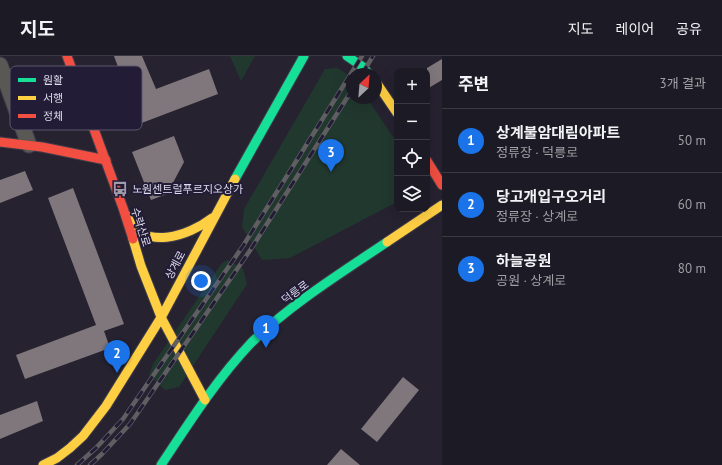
<!DOCTYPE html>
<html lang="ko">
<head>
<meta charset="utf-8">
<style>
	:root { --surface:#1c1a24; --page:#292731; --text:#f1f3f6; --muted:#a0a1a6; --line:#3a3841; --accent:#1a73e8 }
	body { margin:0; font-family:"PT Sans","Noto Sans KR",sans-serif; background:var(--page); color:var(--text) }
	.controls { position:absolute; right:12px; top:12px; display:grid; overflow:hidden; border-radius:8px; box-shadow:0 4px 16px #0002 }
	.controls button { width:36px; height:36px; display:grid; place-items:center; padding:0; border:0; border-bottom:1px solid var(--line); background:var(--surface); color:var(--text); font:20px sans-serif }
	.compass { position:absolute; left:346px; top:12px; width:36px; height:36px; border-radius:50%; background:var(--surface); box-shadow:0 4px 16px #0002; rotate:26deg }
	.you { position:absolute; left:201px; top:225px; width:14px; height:14px; margin:-10px; border:3px solid #fff; border-radius:50%; background:#1a73e8; box-shadow:0 0 0 6px #1a73e833 }
	.badge { display:grid; place-items:center; width:26px; height:26px; border-radius:50%; background:var(--accent); color:#fff; font-size:13px; font-weight:700 }
	.pin { position:absolute; translate:-50% -33px; filter:drop-shadow(0 1px 2px #0008) }
	.pin::after { content:''; position:absolute; top:21px; width:14px; height:12px; background:inherit; clip-path:polygon(0 0,100% 0,50% 100%) }
	.list { margin:0; padding:0; list-style:none }
	h2 { display:flex; justify-content:space-between; align-items:center; height:52px; margin:0; padding:0 16px; font-size:17px }
	h2 small { font-size:13px; font-weight:400; color:var(--muted) }
	.list li { display:grid; grid-template-columns:26px 1fr auto; gap:12px; align-items:center; box-sizing:border-box; height:64px; padding:0 16px; border-top:1px solid var(--line) }
	.list b { display:block; font-size:15px; white-space:nowrap }
	.list p { margin:0; font-size:13px; white-space:nowrap; color:var(--muted) }
	.list em { font-size:13px; font-style:normal; color:var(--muted) }
	.icon { flex:none; width:22px; height:22px; fill:none; stroke:currentColor; stroke-width:2; stroke-linecap:round; stroke-linejoin:round }
	.map { position:relative; flex:none; width:442px; height:409px; overflow:hidden }
	header { display:flex; align-items:center; gap:24px; box-sizing:border-box; height:56px; padding:0 20px; background:var(--surface); border-bottom:1px solid var(--line) }
	header strong { font-size:19px }
	nav { display:flex; gap:22px; margin-inline-start:auto; font-size:14px }
	main { display:flex }
	aside { flex:1; background:var(--surface) }
	.map>svg:first-child { display:block }
	.green { fill:#21382f }
	.building { fill:#80777c }
	.lines { fill:none; stroke-linecap:round; stroke-linejoin:round }
	.street-casing { stroke:#413d4a; stroke-width:17 }
	.fast-casing { stroke:#413d4a; stroke-width:11 }
	.slow-casing { stroke:#413d4a; stroke-width:11 }
	.jam-casing { stroke:#413d4a; stroke-width:11 }
	.street { stroke:#5a5855; stroke-width:15 }
	.fast { stroke:#16e098; stroke-width:9 }
	.slow { stroke:#ffcf43; stroke-width:9 }
	.jam { stroke:#f24e42; stroke-width:9 }
	.rail-casing { stroke:#615e63; stroke-width:4.5 }
	.rail { stroke:#221c36; stroke-width:3; stroke-dasharray:9; stroke-linecap:butt }
	.labels { text-anchor:middle; stroke-width:4; stroke-linejoin:round; paint-order:stroke }
	.poi-label { font-size:11px; fill:#dfdced; stroke:#221c36; text-anchor:start }
	.street-label { font-size:11px; fill:#dfdced; stroke:#221c36 }
	.key { fill:#221c36; stroke:#5b566d; stroke-width:1 }
	.key-label { font-size:11px; fill:#dfdced }
</style>
</head>
<body>
<header>
<strong>지도</strong>
<nav><a>지도</a><a>레이어</a><a>공유</a></nav>
</header>
<main>
<div class="map">
<svg width="442" height="409" viewBox="0 0 442 409">
	<rect width="100%" height="100%" fill="#262230"/>
	<g class="green">
		<path d="M230,0H255L241,25Z"/>
		<path d="M337,12C353,20 352,25 352,42H367L397,87V146L290,202L262,204L242,171L244,153L325,13Z"/>
		<path d="M228,204L243,213L247,228L179,331L165,334L149,319L153,308L222,207Z"/>
	</g>
	<g class="building">
		<path d="M114,0H142L156,33L209,13L218,38L139,68Z"/>
		<path d="M442,3V24L427,33V12Z"/>
		<path d="M174,80L184,106L167,138L151,144L132,96Z"/>
		<path d="M25,115L33,134L0,147V124Z"/>
		<path d="M73,132L124,268L104,275L110,292L25,323L16,299L96,269L48,142Z"/>
		<path d="M403,321L419,334L377,386L361,373Z"/>
		<path d="M37,345L43,365L0,383V359Z"/>
		<path d="M341,393L360,409H327Z"/>
	</g>
	<g class="lines">
		<defs>
			<path id="street" d="M0,9L29,89"/>
			<g id="fast">
				<path d="M347,0L363,11L369,18"/>
				<path d="M235,123L304,0"/>
				<path d="M161,409C189,367 216,324 251,287C291,248 341,217 387,186"/>
			</g>
			<g id="slow">
				<path d="M376,26L397,57"/>
				<path d="M127,160C142,196 189,180 212,162"/>
				<path d="M133,183L141,210L161,261L205,344"/>
				<path d="M387,186L442,149"/>
				<path d="M43,409L57,402L70,392L83,380L106,350L162,260L235,123"/>
			</g>
			<g id="jam">
				<path d="M67,0L123,152L133,183"/>
				<path d="M0,86L42,91L106,104"/>
				<path d="M427,105L442,129"/>
			</g>
		</defs>
		<use href="#street" class="street-casing"/>
		<use href="#fast" class="fast-casing"/>
		<use href="#slow" class="slow-casing"/>
		<use href="#jam" class="jam-casing"/>
		<use href="#street" class="street"/>
		<use href="#fast" class="fast"/>
		<use href="#slow" class="slow"/>
		<use href="#jam" class="jam"/>
		<defs>
			<g id="rail">
				<path d="M362,18L373,0"/>
				<path d="M77,409L96,392L123,363L243,190L362,0"/>
				<path d="M90,409L102,398L130,368L251,193L352,34"/>
			</g>
		</defs>
		<use href="#rail" class="rail-casing"/>
		<use href="#rail" class="rail"/>
	</g>
	<defs>
		<symbol id="bus-bare" viewBox="-9 -9 18 18"><path d="M-5-6H5V4H4V6H2V4H-2V6H-4V4H-5ZM-3.5-4V0h7V-4ZM-3.5 1.2v1.5H-2V1.2ZM2 1.2v1.5H3.5V1.2Z" fill="#9e9bab" stroke="#221c36" stroke-width="2.5" paint-order="stroke"/></symbol>
	</defs>
	<g fill-rule="evenodd">
		<use href="#bus-bare" x="109" y="122" width="22" height="22"/>
	</g>
	<g class="labels">
		<g class="poi-label">
			<text x="132" y="137">노원센트럴푸르지오상가</text>
		</g>
		<g class="street-label">
			<text transform="translate(141 171) rotate(72)" y="4">수락산로</text>
			<text transform="translate(175 209) rotate(-62)" y="4">상계로</text>
			<text transform="translate(295 236) rotate(-37)" y="4">덕릉로</text>
		</g>
	</g>
	<rect x="10" y="10" width="132" height="64" rx="6" class="key"/>
	<rect x="18" y="22" width="18" height="4" fill="#16e098"/>
	<rect x="18" y="40" width="18" height="4" fill="#ffcf43"/>
	<rect x="18" y="58" width="18" height="4" fill="#f24e42"/>
	<g class="key-label">
		<text x="43" y="28">원활</text>
		<text x="43" y="46">서행</text>
		<text x="43" y="64">정체</text>
	</g>
</svg>
<div class="controls">
<button>+</button>
<button>−</button>
<button><svg class="icon" aria-label="locate" viewBox="0 0 24 24"><circle cx="12" cy="12" r="6"/><path d="M12 2v4M12 18v4M2 12h4M18 12h4"/></svg></button>
<button><svg class="icon" aria-label="layers" viewBox="0 0 24 24"><path d="M12 4l9 5-9 5-9-5zM3 14l9 5 9-5"/></svg></button>
</div>
<svg class="compass" viewBox="-18 -18 36 36"><path d="M0-13l5 13h-10z" fill="#e53935"/><path d="M0 13l5-13h-10z" fill="#a0a1a6"/></svg>
<div class="you"></div>
<div class="pin badge" style="left:266px;top:292px">1</div>
<div class="pin badge" style="left:117px;top:317px">2</div>
<div class="pin badge" style="left:331px;top:116px">3</div>
</div>
<aside>
<h2>주변<small>3개 결과</small></h2>
<ul class="list">
<li><span class="badge">1</span><div><b>상계불암대림아파트</b><p>정류장 · 덕릉로</p></div><em>50 m</em></li>
<li><span class="badge">2</span><div><b>당고개입구오거리</b><p>정류장 · 상계로</p></div><em>60 m</em></li>
<li><span class="badge">3</span><div><b>하늘공원</b><p>공원 · 상계로</p></div><em>80 m</em></li>
</ul>
</aside>
</main>
</body>
</html>
